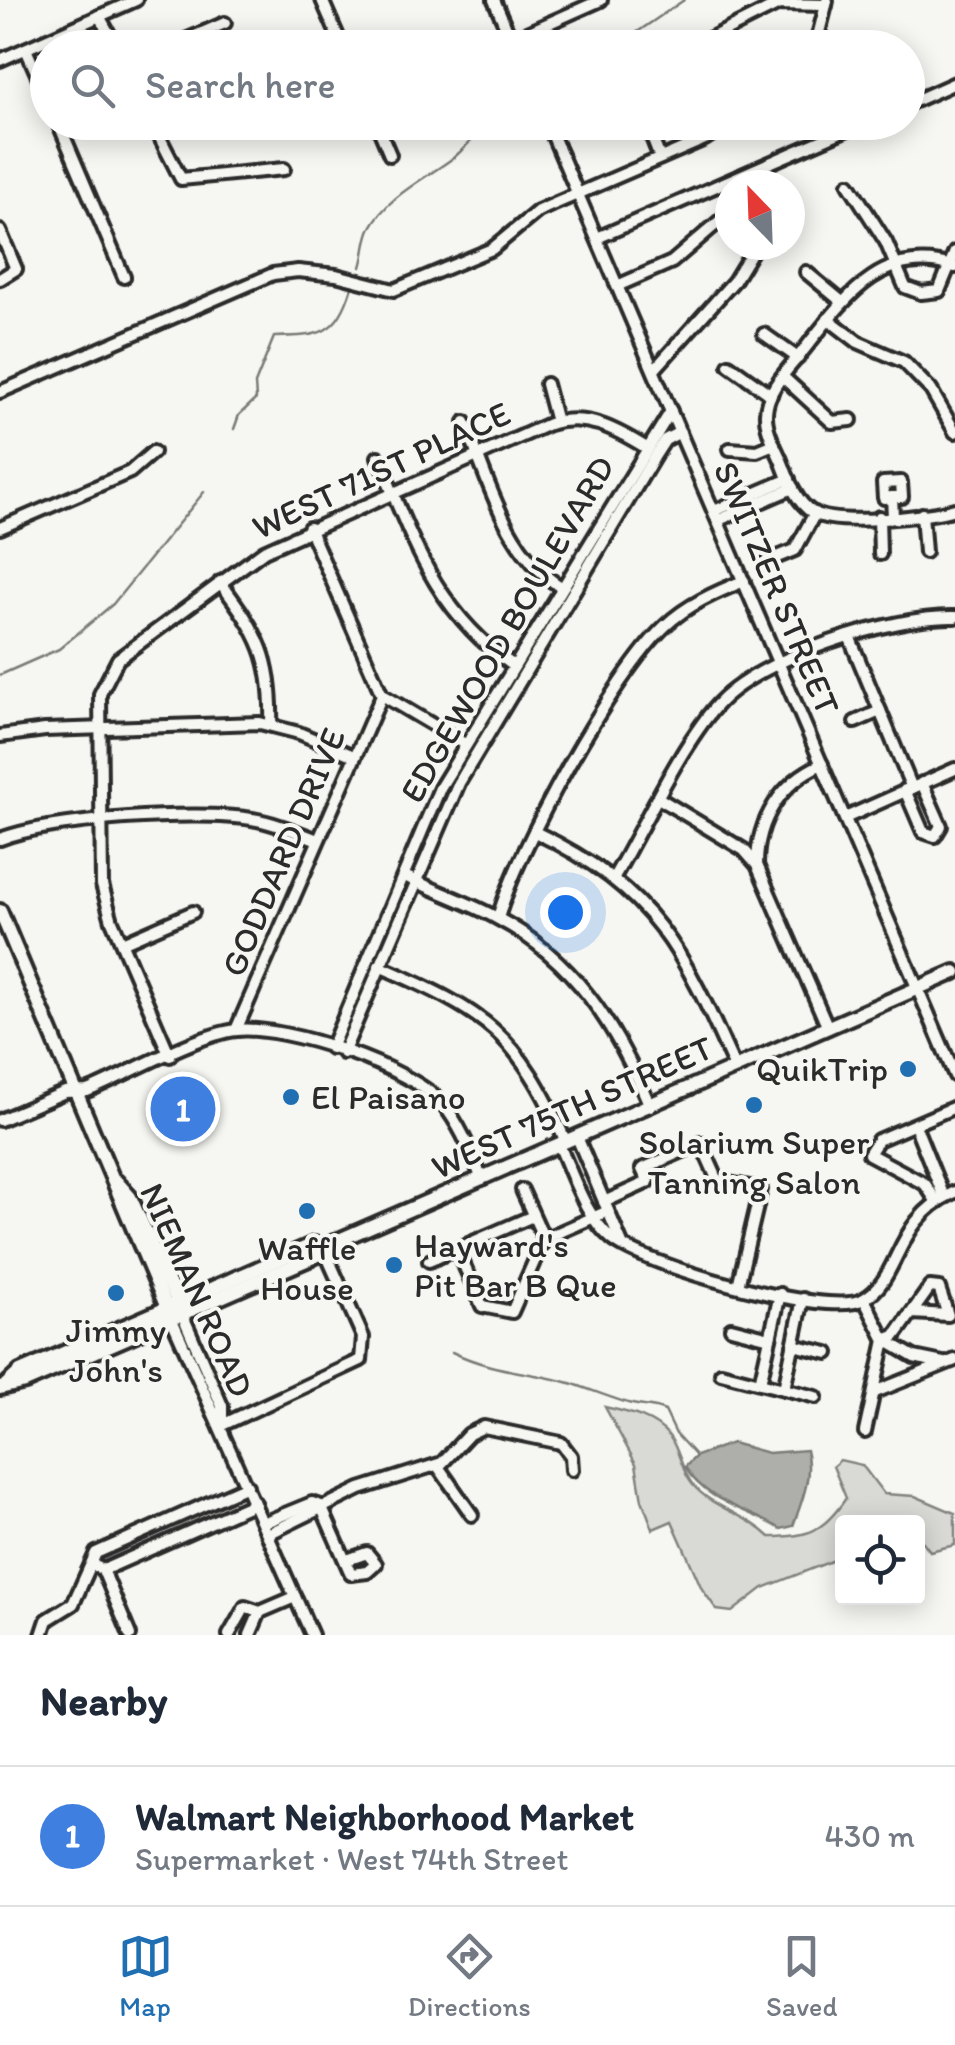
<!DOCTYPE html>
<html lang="en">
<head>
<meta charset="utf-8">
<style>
	:root { --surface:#fff; --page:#f6f6f7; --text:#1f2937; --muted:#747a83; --line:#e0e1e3; --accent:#1f6fb2 }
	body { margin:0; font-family:Itim,sans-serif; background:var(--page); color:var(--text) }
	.controls { position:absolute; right:30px; bottom:30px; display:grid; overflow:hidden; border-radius:10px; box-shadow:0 5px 25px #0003 }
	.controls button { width:90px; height:90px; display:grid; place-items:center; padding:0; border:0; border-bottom:2px solid var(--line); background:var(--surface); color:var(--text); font:50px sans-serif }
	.compass { position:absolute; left:715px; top:170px; width:90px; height:90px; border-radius:50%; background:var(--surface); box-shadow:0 5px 25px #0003; rotate:337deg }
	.you { position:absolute; left:565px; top:912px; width:35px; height:35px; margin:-25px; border:8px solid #fff; border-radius:50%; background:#1a73e8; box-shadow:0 0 0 15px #1a73e833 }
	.badge { display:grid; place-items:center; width:65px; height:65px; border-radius:50%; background:var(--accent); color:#fff; font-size:32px; font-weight:700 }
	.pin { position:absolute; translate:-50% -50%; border:5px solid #fff; box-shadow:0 2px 10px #0006 }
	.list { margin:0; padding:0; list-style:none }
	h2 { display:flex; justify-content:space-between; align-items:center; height:130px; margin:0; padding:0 40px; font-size:42px }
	h2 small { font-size:32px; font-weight:400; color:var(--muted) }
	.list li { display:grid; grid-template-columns:65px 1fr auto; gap:30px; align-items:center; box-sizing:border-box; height:140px; padding:0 40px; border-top:2px solid var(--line) }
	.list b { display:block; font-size:38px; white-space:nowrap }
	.list p { margin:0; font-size:32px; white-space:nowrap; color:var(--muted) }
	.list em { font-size:32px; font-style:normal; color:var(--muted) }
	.icon { flex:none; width:55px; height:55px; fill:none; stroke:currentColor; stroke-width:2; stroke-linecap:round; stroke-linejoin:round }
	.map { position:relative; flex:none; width:955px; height:1635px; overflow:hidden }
	.search { position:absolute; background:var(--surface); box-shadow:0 5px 25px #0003; left:30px; right:30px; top:30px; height:110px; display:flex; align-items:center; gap:25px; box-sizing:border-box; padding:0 35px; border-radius:55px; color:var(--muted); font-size:38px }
	.sheet { height:270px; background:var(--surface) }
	nav { display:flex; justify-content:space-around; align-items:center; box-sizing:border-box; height:140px; border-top:2px solid var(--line); background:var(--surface); font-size:28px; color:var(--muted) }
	nav a { display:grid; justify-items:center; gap:5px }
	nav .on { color:var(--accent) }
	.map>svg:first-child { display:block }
	.green { fill:#d9d9d5; stroke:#828280; stroke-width:2.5 }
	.water { fill:#aeaeab; stroke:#7a7a78; stroke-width:2.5 }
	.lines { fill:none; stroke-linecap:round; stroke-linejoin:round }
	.stream { stroke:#7a7a78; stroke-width:2.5 }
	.minor-casing { stroke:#2b2b2b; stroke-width:18 }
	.major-casing { stroke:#2b2b2b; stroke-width:20 }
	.minor { stroke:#f6f6f2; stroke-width:10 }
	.major { stroke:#f6f6f2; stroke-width:12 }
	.poi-dot { fill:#1f6fb2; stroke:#f6f6f2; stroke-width:4 }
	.labels { text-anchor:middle; stroke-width:8; stroke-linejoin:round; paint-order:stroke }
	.street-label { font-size:35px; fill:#2b2b2b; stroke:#f6f6f2 }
	.poi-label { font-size:35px; fill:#2b2b2b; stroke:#f6f6f2 }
</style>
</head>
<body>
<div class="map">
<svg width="955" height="1635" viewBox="0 0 955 1635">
	<rect width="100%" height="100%" fill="#f6f6f2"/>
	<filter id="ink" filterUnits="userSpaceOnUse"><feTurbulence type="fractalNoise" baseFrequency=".01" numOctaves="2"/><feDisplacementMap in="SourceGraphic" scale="20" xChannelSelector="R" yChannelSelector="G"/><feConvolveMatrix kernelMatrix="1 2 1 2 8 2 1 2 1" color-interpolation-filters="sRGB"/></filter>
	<g filter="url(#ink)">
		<path class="green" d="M605,1407C627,1412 654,1417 669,1436C680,1450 681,1471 693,1485C714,1509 748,1515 770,1537C809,1537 824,1531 846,1498L833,1466L840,1460L862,1465L884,1494L915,1496L955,1513V1545L930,1551L923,1542L918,1544V1522H842V1557L763,1588L732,1612L717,1610L702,1589L672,1521L653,1529L642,1500L636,1464Z"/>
		<path class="water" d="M732,1443L768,1453L806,1450C813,1477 801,1503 793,1526L781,1529C747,1509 706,1502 685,1467L696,1456Z"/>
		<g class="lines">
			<g class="stream">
				<path d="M614,48L684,0"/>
				<path d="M361,267C365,255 365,240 370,229C388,195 425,179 453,158C469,146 476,130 495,122"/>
				<path d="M234,429L239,415L256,399L255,384L274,337C320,336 337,336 352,287"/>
				<path d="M0,675L59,649L113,604L204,492"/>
				<path d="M452,1352C494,1372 528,1371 570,1383C589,1389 608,1397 628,1403C641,1407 652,1405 665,1411L676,1434L696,1456"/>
			</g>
			<defs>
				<g id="minor">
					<path d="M322,0L343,48"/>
					<path d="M494,0L515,48"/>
					<path d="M99,16L117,48"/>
					<path d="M511,40L601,0"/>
					<path d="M167,48L225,23"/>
					<path d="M691,48L779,4L826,5"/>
					<path d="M815,48L827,1"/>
					<path d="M26,49L48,99"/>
					<path d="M0,60L136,0"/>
					<path d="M908,104L955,83"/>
					<path d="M58,122L124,277"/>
					<path d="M152,122L181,179L284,169"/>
					<path d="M376,122L390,155"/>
					<path d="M547,122L955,1076"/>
					<path d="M646,122L660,158"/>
					<path d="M849,184L886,242L905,287L921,293L939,291L955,252"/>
					<path d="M0,231L16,269L0,279"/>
					<path d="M597,238L864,122"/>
					<path d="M955,267C884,244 846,297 807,346C794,363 774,381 768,402C761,422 773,442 781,460C788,478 795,501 812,512C835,527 928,517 955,509"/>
					<path d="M806,272L841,301"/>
					<path d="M617,286L672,262L730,212"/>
					<path d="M828,319L858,342L904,362L931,390L955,432"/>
					<path d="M764,334L798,358"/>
					<path d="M729,365L771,395"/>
					<path d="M654,370L734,281L756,245"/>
					<path d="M783,377L832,422L851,420"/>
					<path d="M546,384L556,422"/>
					<path d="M0,392L273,274L298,271L336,275L394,290L492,249L538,211L705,139L731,122"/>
					<path d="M465,422C488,480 506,553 561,587"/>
					<path d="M730,449L757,451L774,444"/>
					<path d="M378,457C413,541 436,613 514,666"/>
					<path d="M892,497L884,498L883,483L901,482L902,497H892L893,516"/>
					<path d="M714,511L789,479"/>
					<path d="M922,514L925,552"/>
					<path d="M879,517L880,554"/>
					<path d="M719,520L793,488"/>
					<path d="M0,528L130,472L153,452"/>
					<path d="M309,528L382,695L465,744"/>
					<path d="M768,561L795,550L815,513"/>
					<path d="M220,582C259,634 273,659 271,725"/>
					<path d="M849,636L912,788"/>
					<path d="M855,722L880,711"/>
					<path d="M0,736L45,730L260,723L299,733L354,756"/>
					<path d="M905,790L923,832L935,836L941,826L922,783"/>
					<path d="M660,799L744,850L757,865L828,1028"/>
					<path d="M845,818L955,769"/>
					<path d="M535,832C656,890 683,951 735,1068"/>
					<path d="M0,839C53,819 196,810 252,819C276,823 297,832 318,840"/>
					<path d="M757,865C757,820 781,782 822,764"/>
					<path d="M614,877C644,826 678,750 716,706C757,658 893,615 955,617"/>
					<path d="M409,878C437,892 467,902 495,917C574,958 616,1026 650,1106"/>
					<path d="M498,918C518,848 613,675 665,626C687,605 716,592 744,581"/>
					<path d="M122,943L193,912"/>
					<path d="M379,966C487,1013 517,1032 566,1142"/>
					<path d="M236,1030L382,695"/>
					<path d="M331,1048L440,788L671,411"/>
					<path d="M343,1053L459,783L656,454L665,440L680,432"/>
					<path d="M170,1056L112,921L102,885L100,694L118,659L264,551L549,424C586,413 614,428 645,447"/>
					<path d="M0,1120L65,1092L87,1091C126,1075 198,1034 237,1030C286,1025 410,1067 443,1104C461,1126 471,1153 482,1179"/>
					<path d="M915,1125L944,1197"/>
					<path d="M577,1137L622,1244"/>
					<path d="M559,1145C573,1175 585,1216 611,1238C641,1265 830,1319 864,1299C902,1277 893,1220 955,1192"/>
					<path d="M522,1190L544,1239"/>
					<path d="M604,1202L648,1182L642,1169L701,1143L718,1181L761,1189L738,1286"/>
					<path d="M937,1202L925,1184L869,1154L878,1140L955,1107"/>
					<path d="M457,1249L482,1306L512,1312L544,1239L608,1211"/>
					<path d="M429,1261L533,1216"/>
					<path d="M780,1294L760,1383L784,1389L803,1299"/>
					<path d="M864,1299L885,1340"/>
					<path d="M180,1309L222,1406V1424"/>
					<path d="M169,1313L312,1635"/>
					<path d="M731,1328L770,1338"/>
					<path d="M885,1340L914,1357L943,1363"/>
					<path d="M793,1345L828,1353"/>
					<path d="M721,1373L760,1383"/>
					<path d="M784,1389L816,1397"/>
					<path d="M875,1392L955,1360"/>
					<path d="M222,1425L361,1360L363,1337L323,1247"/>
					<path d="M865,1432L885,1340L895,1336L930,1287L939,1288L948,1315L912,1313"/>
					<path d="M437,1465L472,1515"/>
					<path d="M321,1506L351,1574L367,1572L376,1564L367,1553L347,1560"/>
					<path d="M263,1523L312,1503L321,1506"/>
					<path d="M268,1534L360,1489L442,1463L469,1434L484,1427L561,1443L571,1456L572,1470"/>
					<path d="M97,1567L103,1570L130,1635"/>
					<path d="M103,1570L255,1503"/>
					<path d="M42,1635L47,1620L73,1604L96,1553L247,1486"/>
					<path d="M229,1635L245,1607L260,1612L295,1597"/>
					<path d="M250,1635L260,1612"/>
				</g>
				<g id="major">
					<path d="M0,911L167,1308"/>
					<path d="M116,1181L130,1197L178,1303"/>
					<path d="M6,1385L20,1372L314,1244L323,1247"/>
					<path d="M0,1388L25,1382L318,1255L323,1247L955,972"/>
				</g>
			</defs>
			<use href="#minor" class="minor-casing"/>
			<use href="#major" class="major-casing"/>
			<use href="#minor" class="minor"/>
			<use href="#major" class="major"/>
		</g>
	</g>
	<g class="poi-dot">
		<circle cx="908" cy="1069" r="10"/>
		<circle cx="291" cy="1097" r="10"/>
		<circle cx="754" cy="1105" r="10"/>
		<circle cx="307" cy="1211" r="10"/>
		<circle cx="394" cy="1265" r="10"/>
		<circle cx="116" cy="1293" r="10"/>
	</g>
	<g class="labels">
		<g class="street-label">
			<text transform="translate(381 470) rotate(-25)" y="12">WEST 71ST PLACE</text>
			<text transform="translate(777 588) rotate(67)" y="12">SWITZER STREET</text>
			<text transform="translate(507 629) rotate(-60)" y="12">EDGEWOOD BOULEVARD</text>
			<text transform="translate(283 852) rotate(-67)" y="12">GODDARD DRIVE</text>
			<text transform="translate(572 1107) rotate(-24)" y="12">WEST 75TH STREET</text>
			<text transform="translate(197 1290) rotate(66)" y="12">NIEMAN ROAD</text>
		</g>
		<g class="poi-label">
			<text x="888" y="1081" text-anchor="end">QuikTrip</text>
			<text x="311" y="1109" text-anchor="start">El Paisano</text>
			<text x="754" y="1154">Solarium Super<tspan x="754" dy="40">Tanning Salon</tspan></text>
			<text x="414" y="1257" text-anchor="start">Hayward's<tspan x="414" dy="40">Pit Bar B Que</tspan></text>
			<text x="307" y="1260">Waffle<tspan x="307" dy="40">House</tspan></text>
			<text x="116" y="1342">Jimmy<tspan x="116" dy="40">John's</tspan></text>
		</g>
	</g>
</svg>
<div class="controls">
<button><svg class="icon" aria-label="locate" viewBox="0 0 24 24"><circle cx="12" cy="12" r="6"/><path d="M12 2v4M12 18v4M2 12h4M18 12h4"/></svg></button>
</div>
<svg class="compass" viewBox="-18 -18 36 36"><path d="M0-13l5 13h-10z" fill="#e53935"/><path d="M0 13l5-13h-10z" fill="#747a83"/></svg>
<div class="you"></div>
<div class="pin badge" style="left:183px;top:1109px;background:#3f7fe0">1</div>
<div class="search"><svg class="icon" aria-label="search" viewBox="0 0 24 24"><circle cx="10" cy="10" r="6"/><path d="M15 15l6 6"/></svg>Search here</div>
</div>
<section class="sheet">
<h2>Nearby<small></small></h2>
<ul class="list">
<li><span class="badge" style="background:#3f7fe0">1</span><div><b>Walmart Neighborhood Market</b><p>Supermarket · West 74th Street</p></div><em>430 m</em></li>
</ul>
</section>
<nav>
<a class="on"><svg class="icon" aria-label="map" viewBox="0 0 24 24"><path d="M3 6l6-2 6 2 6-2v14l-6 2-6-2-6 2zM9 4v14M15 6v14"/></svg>Map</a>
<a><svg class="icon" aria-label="directions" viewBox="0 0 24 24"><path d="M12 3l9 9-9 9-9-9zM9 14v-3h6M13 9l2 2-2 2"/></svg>Directions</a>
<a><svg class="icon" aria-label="saved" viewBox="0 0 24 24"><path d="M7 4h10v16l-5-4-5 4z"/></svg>Saved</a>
</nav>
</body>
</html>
